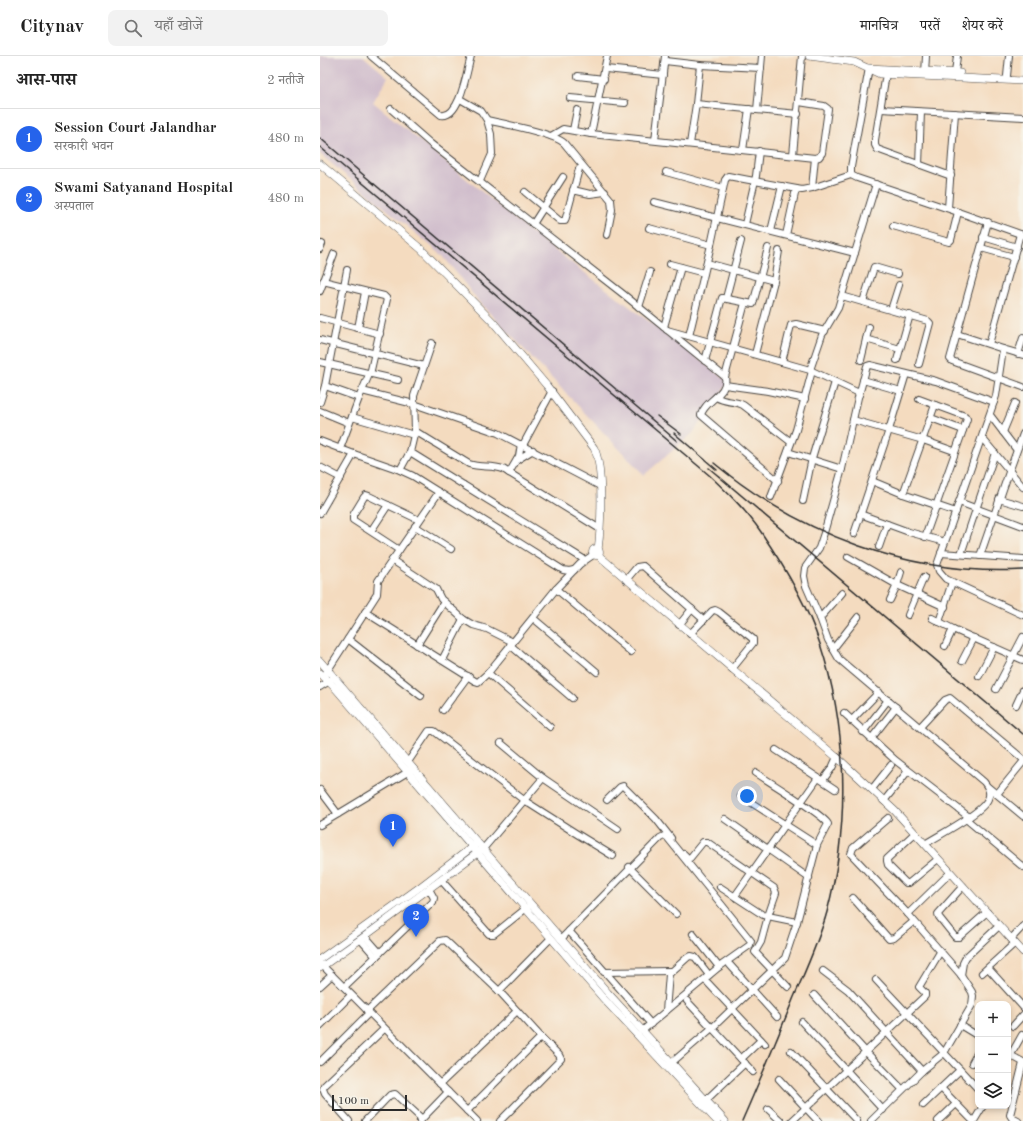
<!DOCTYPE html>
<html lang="hi">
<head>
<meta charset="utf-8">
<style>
	:root { --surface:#fff; --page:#f2f2f2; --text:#222; --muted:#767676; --line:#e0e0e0; --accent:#2563eb }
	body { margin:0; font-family:"Old Standard TT","Noto Serif Devanagari",serif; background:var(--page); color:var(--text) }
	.controls { position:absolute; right:12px; bottom:12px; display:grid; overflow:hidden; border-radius:8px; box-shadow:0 2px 6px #0003 }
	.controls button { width:36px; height:36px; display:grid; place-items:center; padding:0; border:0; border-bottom:1px solid var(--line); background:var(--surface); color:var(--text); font:20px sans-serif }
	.scale { position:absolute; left:12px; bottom:10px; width:75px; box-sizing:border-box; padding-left:4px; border:2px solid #2b2b2b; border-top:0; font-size:11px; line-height:14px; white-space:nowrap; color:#2b2b2b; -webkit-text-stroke:3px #f7f3e8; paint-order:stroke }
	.you { position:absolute; left:427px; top:740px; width:14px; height:14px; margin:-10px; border:3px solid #fff; border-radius:50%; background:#1a73e8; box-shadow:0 0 0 6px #1a73e833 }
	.badge { display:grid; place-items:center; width:26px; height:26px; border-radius:50%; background:var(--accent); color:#fff; font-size:13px; font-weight:700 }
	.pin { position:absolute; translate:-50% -33px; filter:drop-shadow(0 1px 2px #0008) }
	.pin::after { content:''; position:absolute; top:21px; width:14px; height:12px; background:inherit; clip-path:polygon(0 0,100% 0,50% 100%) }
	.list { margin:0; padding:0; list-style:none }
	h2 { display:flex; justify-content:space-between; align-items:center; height:52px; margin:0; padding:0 16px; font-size:17px }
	h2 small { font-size:13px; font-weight:400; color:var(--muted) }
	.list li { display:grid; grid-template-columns:26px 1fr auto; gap:12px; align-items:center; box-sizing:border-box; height:60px; padding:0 16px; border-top:1px solid var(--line) }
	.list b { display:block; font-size:15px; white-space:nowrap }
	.list p { margin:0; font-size:13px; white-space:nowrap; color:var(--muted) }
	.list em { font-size:13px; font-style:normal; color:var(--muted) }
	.icon { flex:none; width:22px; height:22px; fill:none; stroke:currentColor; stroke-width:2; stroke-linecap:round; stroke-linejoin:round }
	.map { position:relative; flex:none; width:703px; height:1065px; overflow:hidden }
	header { display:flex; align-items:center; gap:24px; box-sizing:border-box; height:56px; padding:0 20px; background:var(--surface); border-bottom:1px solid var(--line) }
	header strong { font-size:19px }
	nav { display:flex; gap:22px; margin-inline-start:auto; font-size:14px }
	.search { width:280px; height:36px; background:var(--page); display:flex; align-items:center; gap:10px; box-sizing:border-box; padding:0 14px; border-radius:8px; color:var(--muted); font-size:15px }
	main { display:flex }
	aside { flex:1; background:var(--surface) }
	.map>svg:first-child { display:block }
	.industrial { fill:#d0bdcc }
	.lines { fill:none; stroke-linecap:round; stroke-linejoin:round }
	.minor-casing { stroke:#494541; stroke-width:8 }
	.tertiary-casing { stroke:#494541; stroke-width:8 }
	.minor { stroke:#fff; stroke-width:6 }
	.tertiary { stroke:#fff; stroke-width:7 }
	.rail { stroke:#2b2b2b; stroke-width:1.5 }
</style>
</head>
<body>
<header>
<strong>Citynav</strong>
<div class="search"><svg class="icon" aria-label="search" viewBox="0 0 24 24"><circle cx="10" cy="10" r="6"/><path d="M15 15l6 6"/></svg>यहाँ खोजें</div>
<nav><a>मानचित्र</a><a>परतें</a><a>शेयर करें</a></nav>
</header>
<main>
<aside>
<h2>आस-पास<small>2 नतीजे</small></h2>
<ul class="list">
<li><span class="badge">1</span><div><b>Session Court Jalandhar</b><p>सरकारी भवन</p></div><em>480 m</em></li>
<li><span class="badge">2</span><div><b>Swami Satyanand Hospital</b><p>अस्पताल</p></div><em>480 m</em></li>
</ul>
</aside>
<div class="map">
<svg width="703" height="1065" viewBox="0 0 703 1065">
	<rect width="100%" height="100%" fill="#f7f3e8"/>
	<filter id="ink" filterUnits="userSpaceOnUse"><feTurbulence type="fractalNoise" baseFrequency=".025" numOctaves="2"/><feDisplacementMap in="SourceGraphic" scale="8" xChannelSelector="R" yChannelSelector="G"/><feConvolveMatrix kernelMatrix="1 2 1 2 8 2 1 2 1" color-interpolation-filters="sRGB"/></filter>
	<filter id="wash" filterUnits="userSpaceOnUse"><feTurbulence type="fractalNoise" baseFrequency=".012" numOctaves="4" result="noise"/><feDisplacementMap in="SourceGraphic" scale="16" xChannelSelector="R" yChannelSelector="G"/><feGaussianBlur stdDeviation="0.9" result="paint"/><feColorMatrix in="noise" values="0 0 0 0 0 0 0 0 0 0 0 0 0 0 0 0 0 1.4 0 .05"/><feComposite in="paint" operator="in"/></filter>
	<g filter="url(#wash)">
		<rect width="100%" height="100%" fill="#f4dbbf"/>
		<path class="industrial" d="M0,0H43L68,21L53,46L207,173L409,326L372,378L324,419L178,266L159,246L123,200L0,98Z"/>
	</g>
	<g filter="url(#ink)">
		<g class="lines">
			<defs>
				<g id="minor">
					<path d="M51,0L121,59C140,63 147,14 151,0"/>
					<path d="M345,5L380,9L441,12"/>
					<path d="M286,13L343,19"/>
					<path d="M635,17L637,0"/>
					<path d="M566,18L555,84V89L557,93L631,120"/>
					<path d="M605,18L606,0"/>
					<path d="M258,20L284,23"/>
					<path d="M687,20L689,0"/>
					<path d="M250,42L305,47"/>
					<path d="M140,43L161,55L167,64L171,78L172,98L160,125"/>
					<path d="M376,48L478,58"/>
					<path d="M71,53L111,88L303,238L405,321C409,338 384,345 381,359L458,425"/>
					<path d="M561,53L703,61"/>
					<path d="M437,54L442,0"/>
					<path d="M167,64C184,68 233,77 244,87L291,144L292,154L287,179"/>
					<path d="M253,74L257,54"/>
					<path d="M271,78L287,0"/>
					<path d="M231,80L243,73L271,78L495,102L499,101L502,97L508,53L504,50L479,46"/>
					<path d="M335,84L345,0"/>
					<path d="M370,88L376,48L380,9"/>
					<path d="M423,94L429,53"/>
					<path d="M473,99L482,0"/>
					<path d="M599,109L601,56"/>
					<path d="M346,116L403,132"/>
					<path d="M531,119V111L549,12"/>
					<path d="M492,132L495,102"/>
					<path d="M253,134L270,138L285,136"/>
					<path d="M205,136L240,165H245L259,113"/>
					<path d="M334,146L535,197"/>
					<path d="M628,152L635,57"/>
					<path d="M668,166L630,303L632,305L703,331"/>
					<path d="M213,168L243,121"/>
					<path d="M425,168L436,120L439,95"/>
					<path d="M573,170L629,186L631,184L638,156"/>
					<path d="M329,172L391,189"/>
					<path d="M451,175L462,130"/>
					<path d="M466,179L476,133"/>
					<path d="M663,181L697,191"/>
					<path d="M661,192L694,201"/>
					<path d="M0,193L2,188"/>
					<path d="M387,207L454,225L435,298"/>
					<path d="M350,208L384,217"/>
					<path d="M3,225L64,240L67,243L51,314L39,342L20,393"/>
					<path d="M454,225L459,195"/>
					<path d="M0,235L14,198"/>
					<path d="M522,240L608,265L610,267L599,308"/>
					<path d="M406,242L421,185"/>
					<path d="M543,246L554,211L578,218"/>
					<path d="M319,251L330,216"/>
					<path d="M571,254L579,229"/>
					<path d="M0,262L60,278"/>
					<path d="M344,271L361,211"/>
					<path d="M38,272L45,236"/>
					<path d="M347,274L490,314L539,337L522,413L504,477L499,492L485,512L484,520L486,530L500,562L508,584L519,603L664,726C668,731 671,737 668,743C662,757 619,779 605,788"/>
					<path d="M637,278L683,293L676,340L617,509L619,515L626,523L703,559"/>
					<path d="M369,280L391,189L405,124L408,120L482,134L492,132L531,119L537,122L638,156L703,179"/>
					<path d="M546,283L580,293"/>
					<path d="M0,284L104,310"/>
					<path d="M669,288L700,178"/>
					<path d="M683,293L703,299"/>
					<path d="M698,298L703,282"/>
					<path d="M541,304L549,271"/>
					<path d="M577,304L590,259"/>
					<path d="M385,305L402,242L433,248L448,192"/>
					<path d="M0,306L78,324"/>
					<path d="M462,306L471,269L476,268L505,275"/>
					<path d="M490,314L502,279L518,252L556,128"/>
					<path d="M405,321L425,247"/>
					<path d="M543,324L581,335"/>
					<path d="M405,329L448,335L485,343"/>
					<path d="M5,330L39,342"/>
					<path d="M42,335L94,348L178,377L280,430"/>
					<path d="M539,339L547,310L550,309L616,325L674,346"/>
					<path d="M396,341C406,347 413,344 423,349L471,386"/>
					<path d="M599,343L645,360L647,363L605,481"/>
					<path d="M0,346L5,330L27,214"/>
					<path d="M0,355L29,367"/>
					<path d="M670,359L696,393"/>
					<path d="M32,361L94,379"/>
					<path d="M611,362L643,374"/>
					<path d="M533,364L603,384L634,395"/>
					<path d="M95,375L149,408C160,412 172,409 183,413L280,473"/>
					<path d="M683,376L695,347"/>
					<path d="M662,382L703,431"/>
					<path d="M0,385L34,398L80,414L93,420L243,514L249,515L254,514"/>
					<path d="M203,389L232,335"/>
					<path d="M90,396L95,375L94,340L112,287"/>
					<path d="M468,396L522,413"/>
					<path d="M197,404L213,394"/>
					<path d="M0,411L21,422"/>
					<path d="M80,414L90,396L265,504"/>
					<path d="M189,417L199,400L201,388"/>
					<path d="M552,425L583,438L636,456"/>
					<path d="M583,438L615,349"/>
					<path d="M451,441L476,374L492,315"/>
					<path d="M679,443L703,450"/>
					<path d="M483,445L492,402L515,326"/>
					<path d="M639,446L703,470"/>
					<path d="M0,457L34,398"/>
					<path d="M540,458L589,476L625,486"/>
					<path d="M95,470L131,493"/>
					<path d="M51,475L68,449"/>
					<path d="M534,478L569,374L586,318"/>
					<path d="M559,491L567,468"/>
					<path d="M79,494L33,464V459L44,441L46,439L49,440L99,464"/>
					<path d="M621,497L703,503"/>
					<path d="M641,498L675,397"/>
					<path d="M660,500L689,416L703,378"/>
					<path d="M528,501L577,529L625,551"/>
					<path d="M72,504L116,533L121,543L143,563L153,569L167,573L193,586"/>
					<path d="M306,524L317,511L323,510L384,564"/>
					<path d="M236,533L311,596"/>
					<path d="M570,544L577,529L581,516"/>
					<path d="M45,556L155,625L158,626L168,617L236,533L260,508L273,499"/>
					<path d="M588,559L604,521"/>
					<path d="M213,562L277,616"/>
					<path d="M500,562L522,537"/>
					<path d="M612,562L633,573L703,604"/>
					<path d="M619,566L632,526"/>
					<path d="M359,569L372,553"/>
					<path d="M370,578L392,555L395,554L399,556L433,583V587L412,613"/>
					<path d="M28,583L101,640"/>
					<path d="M97,589L124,546"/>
					<path d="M190,589L252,642"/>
					<path d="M625,590L633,573"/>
					<path d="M513,593L538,561"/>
					<path d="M122,604L143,563"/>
					<path d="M642,605L654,582"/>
					<path d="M6,617L57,538L58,525L119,436"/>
					<path d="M168,617L230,671"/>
					<path d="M659,620L674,591"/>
					<path d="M0,631L11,624"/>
					<path d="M676,633L703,581"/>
					<path d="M696,649L703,634"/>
					<path d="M123,654L148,620"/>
					<path d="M524,657L575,704L649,761"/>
					<path d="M531,665L559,636"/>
					<path d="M600,671L625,644L630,642L703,703"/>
					<path d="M543,676L568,644"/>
					<path d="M551,683L576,651"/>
					<path d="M181,687L223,722L298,773"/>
					<path d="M456,694L515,733"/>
					<path d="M88,706L109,675H114L205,745L257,778L293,800"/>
					<path d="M503,724L512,712L517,701"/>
					<path d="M668,731L703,760"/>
					<path d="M552,733L571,709"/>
					<path d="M0,734L18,758"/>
					<path d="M677,738L703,706"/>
					<path d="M421,740L497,789"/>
					<path d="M287,744L300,731L303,730L336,763L351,782"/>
					<path d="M564,745L588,715"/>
					<path d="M405,763L489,822"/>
					<path d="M646,763L703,811"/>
					<path d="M0,769L91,714"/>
					<path d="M595,777L567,803V805L568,809L586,827H589L618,803"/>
					<path d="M163,793L223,722"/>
					<path d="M364,798L368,802H370L383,786H387L454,832L456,837L448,860L441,886L435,896L468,931"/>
					<path d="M309,811L356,858"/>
					<path d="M121,824L169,878H174L209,850"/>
					<path d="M643,830L618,858L619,861L635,881H639L667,856"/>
					<path d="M400,831L443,859L477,866"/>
					<path d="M415,840L498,722"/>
					<path d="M533,842L569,883L574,882L593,866"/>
					<path d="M588,858L630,817"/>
					<path d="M249,875L331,968"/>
					<path d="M373,878L399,911"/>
					<path d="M45,880L60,897"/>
					<path d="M241,883L340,782L344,780L347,781L431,885L430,889L399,911L322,975"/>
					<path d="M691,883L703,870"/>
					<path d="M41,884L56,901"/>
					<path d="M0,907L157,1065"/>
					<path d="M410,909L457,961"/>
					<path d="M668,912L703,951"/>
					<path d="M503,915L528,934L602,1015"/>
					<path d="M284,916L351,915"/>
					<path d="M662,917L695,887"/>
					<path d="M641,919L643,907L646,901L679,870"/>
					<path d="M556,924L658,1033"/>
					<path d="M388,927L445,988"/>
					<path d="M0,930L12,919"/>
					<path d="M24,931L113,846L114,842L109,833"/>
					<path d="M179,935L231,882"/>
					<path d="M494,939L546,996L582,1033"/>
					<path d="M367,945L433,1016"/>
					<path d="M47,955L120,885L125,884L179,935L221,981L239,999L241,1003L180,1065"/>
					<path d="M346,955L349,918L368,901L371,900L375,901L389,919"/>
					<path d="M482,966L563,1054"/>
					<path d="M640,969L658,980"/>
					<path d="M0,970L31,939"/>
					<path d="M693,970L703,959"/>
					<path d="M471,995L537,1065"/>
					<path d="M688,998L703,1006"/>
					<path d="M421,1003L441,984"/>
					<path d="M688,1004L702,979"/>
					<path d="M0,1006L49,957"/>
					<path d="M652,1007L658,996"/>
					<path d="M349,1009L392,972L465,902L477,866L497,789L508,768C504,759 448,725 436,717"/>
					<path d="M640,1014L621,1032L653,1065"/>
					<path d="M459,1023L498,1065"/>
					<path d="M120,1028L197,955"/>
					<path d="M385,1045L425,1007"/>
					<path d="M603,1049L621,1032"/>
					<path d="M448,1053L461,1065"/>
					<path d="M147,1055L221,981"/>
					<path d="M29,1065L5,1038L3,1033L4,1030L64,973"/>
					<path d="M45,1065L70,1039L75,1038L102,1063"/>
					<path d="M100,1065L128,1036"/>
					<path d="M472,1065L605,940V937L599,931L620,896"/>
					<path d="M551,1065L602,1015L624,997L652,949L653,940L652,936L641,919L588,858L531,798L533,792L568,762"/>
					<path d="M618,1065L636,1048"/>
					<path d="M654,1065L663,1050"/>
					<path d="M698,1065L692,1062L690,1059L703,1007"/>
				</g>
				<g id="tertiary">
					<path d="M489,0L534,6L560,18L703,25"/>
					<path d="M549,12L640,17"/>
					<path d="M0,108L101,193L173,266L227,330L274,392C284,411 281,471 278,494"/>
					<circle cx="276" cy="496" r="3.5"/>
					<path d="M278,499L521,705L575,755L703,896"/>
					<path d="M0,605L288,937L405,1065"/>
					<path d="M0,617L16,633L282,941L397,1065"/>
					<path d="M0,903L100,831L156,788"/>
					<path d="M0,912L45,880L160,795"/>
				</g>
			</defs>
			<use href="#minor" class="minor-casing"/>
			<use href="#tertiary" class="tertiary-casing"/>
			<use href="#minor" class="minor"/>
			<use href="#tertiary" class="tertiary"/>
			<g class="rail">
				<path d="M0,82L357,385"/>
				<path d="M0,91L389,419C407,436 426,454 441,476C464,510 487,548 500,588C528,672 530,770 507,856C499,885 486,913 474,941C457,983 440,1024 422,1065"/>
				<path d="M337,360L361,378"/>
				<path d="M354,377L397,414"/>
				<path d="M394,407C481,479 590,520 703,514"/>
				<path d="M389,412L703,678"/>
			</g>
		</g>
	</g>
</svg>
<div class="controls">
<button>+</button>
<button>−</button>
<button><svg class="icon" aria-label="layers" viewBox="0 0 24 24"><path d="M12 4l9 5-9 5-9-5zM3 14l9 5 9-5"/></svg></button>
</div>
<div class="scale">100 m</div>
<div class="you"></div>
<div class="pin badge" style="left:73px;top:791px">1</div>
<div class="pin badge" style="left:96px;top:881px">2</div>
</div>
</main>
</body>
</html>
